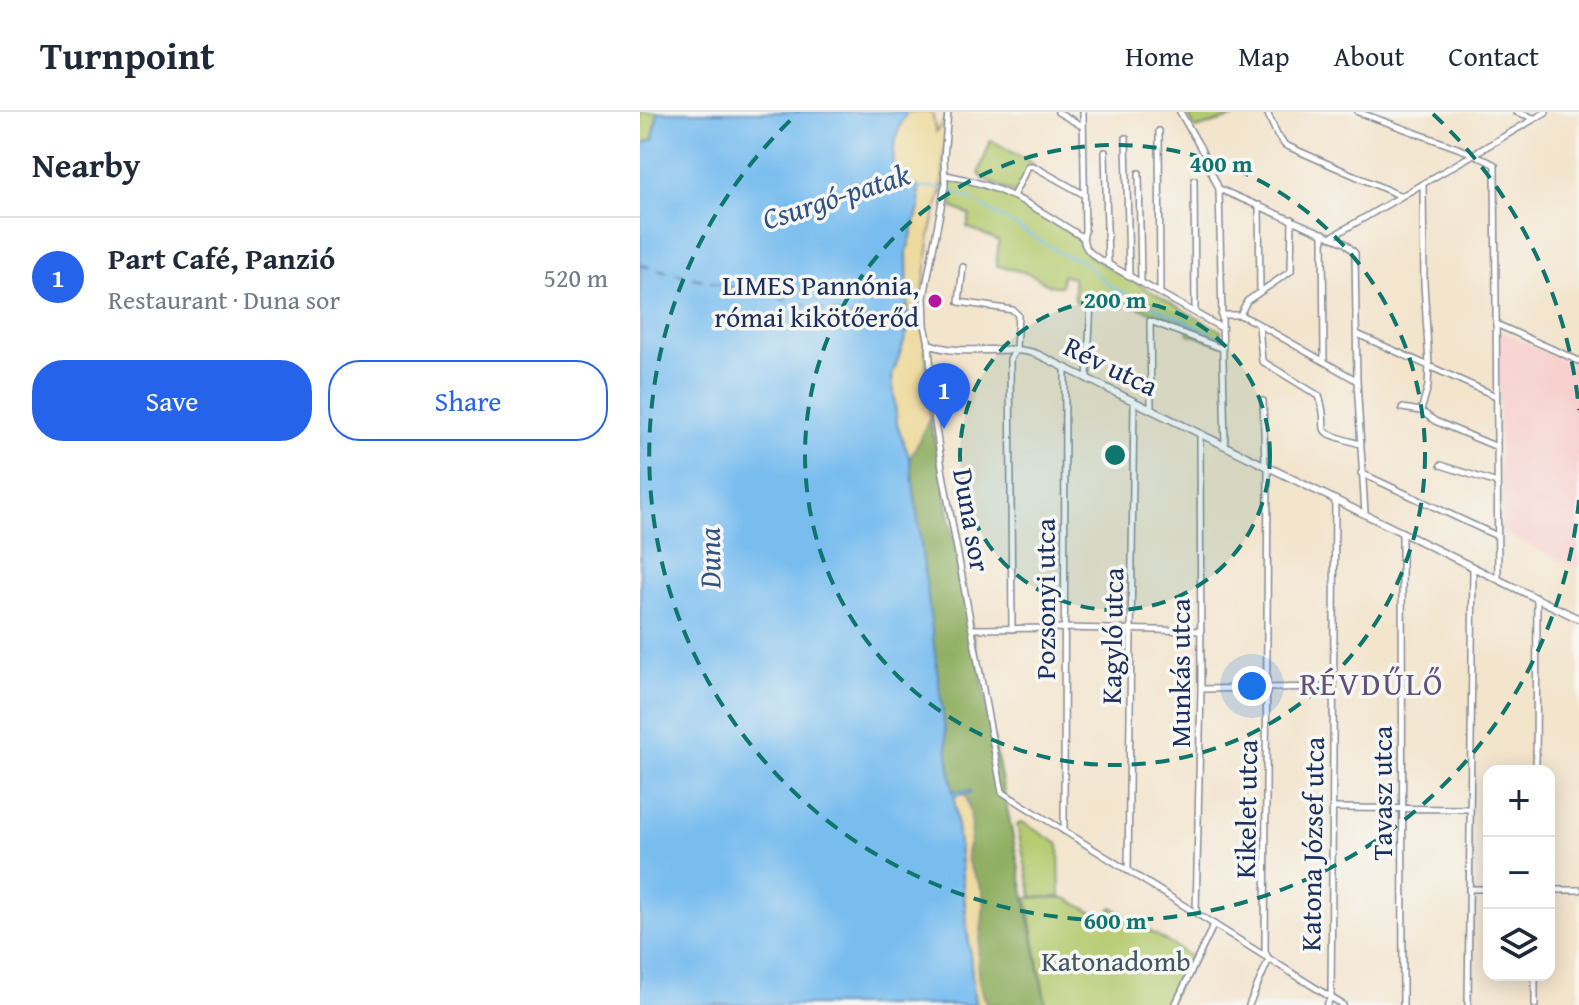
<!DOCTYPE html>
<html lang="en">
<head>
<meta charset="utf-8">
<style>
	:root { --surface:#fff; --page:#f6f6f7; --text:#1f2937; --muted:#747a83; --line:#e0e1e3; --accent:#2563eb }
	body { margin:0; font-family:"Gentium Book Plus",serif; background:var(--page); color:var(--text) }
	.controls { position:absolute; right:24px; bottom:24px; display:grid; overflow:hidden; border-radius:16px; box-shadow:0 4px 20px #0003 }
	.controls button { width:72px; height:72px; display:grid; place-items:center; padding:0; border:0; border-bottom:2px solid var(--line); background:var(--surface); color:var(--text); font:40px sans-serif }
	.you { position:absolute; left:612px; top:574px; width:28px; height:28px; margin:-20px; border:6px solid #fff; border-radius:50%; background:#1a73e8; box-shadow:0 0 0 12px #1a73e833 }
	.badge { display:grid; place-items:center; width:52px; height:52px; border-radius:50%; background:var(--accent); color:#fff; font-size:26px; font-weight:700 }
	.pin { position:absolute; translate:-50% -66px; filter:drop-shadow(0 2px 4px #0008) }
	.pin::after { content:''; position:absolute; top:42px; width:28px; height:24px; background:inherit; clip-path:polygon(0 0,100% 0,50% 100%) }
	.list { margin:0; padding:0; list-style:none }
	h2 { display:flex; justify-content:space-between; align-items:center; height:104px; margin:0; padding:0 32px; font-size:34px }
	h2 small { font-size:26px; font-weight:400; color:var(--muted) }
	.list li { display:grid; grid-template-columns:52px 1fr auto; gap:24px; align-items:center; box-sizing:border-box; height:120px; padding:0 32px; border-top:2px solid var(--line) }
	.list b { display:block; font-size:30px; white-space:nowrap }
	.list p { margin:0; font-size:26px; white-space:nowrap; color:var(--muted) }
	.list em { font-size:26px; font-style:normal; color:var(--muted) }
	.actions { display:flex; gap:16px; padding:24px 32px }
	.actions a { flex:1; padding:18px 0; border:2px solid var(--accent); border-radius:32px; text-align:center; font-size:28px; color:var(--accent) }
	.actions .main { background:var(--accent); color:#fff }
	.icon { flex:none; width:44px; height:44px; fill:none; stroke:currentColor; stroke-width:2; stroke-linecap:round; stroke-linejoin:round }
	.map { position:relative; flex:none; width:939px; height:893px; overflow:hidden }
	header { display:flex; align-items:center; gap:48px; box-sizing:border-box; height:112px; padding:0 40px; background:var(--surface); border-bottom:2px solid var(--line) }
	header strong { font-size:38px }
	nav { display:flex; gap:44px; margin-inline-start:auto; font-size:28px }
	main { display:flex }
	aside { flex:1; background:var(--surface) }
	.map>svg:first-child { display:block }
	.built { fill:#f7d0ce }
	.green { fill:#b5cb70; stroke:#687d67; stroke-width:2 }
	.forest { fill:#90af62; stroke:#566f60; stroke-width:2 }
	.sand { fill:#eeda9e; stroke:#84847e; stroke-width:2 }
	.water { fill:#79bdef; stroke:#4a76a6; stroke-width:2 }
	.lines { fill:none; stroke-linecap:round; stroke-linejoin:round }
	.stream { stroke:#79bdef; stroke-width:2 }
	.ferry { stroke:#325282; stroke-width:2; stroke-dasharray:10 8; stroke-linecap:butt }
	.street-casing { stroke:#878a95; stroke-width:8 }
	.secondary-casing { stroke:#878a95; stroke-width:9 }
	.street { stroke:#fff; stroke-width:5 }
	.secondary { stroke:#fff; stroke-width:6 }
	.ring { fill:none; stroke:#0f766e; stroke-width:4; stroke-dasharray:14 10 }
	.poi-dot { fill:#b5179e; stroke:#f6f6f2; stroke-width:3 }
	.labels { text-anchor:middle; stroke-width:7; stroke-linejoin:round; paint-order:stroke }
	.poi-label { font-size:28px; fill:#1b2f5e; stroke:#f6f6f2; text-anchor:end }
	.street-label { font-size:28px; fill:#1b2f5e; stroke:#f6f6f2 }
	.park-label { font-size:28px; fill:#425662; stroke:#f6f6f2 }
	.water-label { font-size:30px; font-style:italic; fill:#325282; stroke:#f6f6f2 }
	.quarter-label { font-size:32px; letter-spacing:2px; fill:#60507b; stroke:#f6f6f2 }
	.centre { fill:#0f766e; stroke:#f6f6f2; stroke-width:4 }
	.ring-label { font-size:24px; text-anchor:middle; font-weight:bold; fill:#0f766e; stroke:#f6f6f2; stroke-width:7; stroke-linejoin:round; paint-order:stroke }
</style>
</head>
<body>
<header>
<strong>Turnpoint</strong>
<nav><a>Home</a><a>Map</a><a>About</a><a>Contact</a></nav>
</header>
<main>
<aside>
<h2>Nearby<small></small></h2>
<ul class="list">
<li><span class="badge">1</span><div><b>Part Café, Panzió</b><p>Restaurant · Duna sor</p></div><em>520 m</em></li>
</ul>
<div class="actions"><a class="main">Save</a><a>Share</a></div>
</aside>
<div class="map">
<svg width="939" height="893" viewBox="0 0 939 893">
	<rect width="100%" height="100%" fill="#f6f6f2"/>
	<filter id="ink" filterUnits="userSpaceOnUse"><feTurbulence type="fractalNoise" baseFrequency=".0125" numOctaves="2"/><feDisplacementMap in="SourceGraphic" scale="16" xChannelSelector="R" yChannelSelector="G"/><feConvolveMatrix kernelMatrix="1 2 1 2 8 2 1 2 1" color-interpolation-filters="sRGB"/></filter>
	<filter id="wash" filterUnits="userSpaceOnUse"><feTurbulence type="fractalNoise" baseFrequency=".006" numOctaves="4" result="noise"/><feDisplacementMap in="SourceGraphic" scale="32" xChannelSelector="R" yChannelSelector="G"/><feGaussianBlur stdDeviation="1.8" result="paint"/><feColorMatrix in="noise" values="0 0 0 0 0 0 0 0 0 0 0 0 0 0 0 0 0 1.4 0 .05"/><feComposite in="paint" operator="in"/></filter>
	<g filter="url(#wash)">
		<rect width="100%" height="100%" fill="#f3e4cc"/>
		<path class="built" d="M863,220L939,256V457L861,420L859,221Z"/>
		<g class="green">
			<path d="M0,0H18L13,27L1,34Z"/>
			<path d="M547,0H611L555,17Z"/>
			<path d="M351,28L393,52L378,83L342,66L339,61Z"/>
			<path d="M287,58L370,84L435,124L447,142L459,150L581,219L580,232L549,222L546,213L455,179L444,185L442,192L435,189L433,166L422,163L421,174C407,176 402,167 390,162C379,158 367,157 356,153L359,129L327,115L330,103L312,95L313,81H301Z"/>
			<path d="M382,710L419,732L420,785H392L377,713Z"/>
			<path d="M387,786H426L465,807L472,795L551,845L527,893H406Z"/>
		</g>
		<path class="forest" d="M290,305L406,893H349C325,860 347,819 343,783C341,767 328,761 327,744C327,737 330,732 331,725C333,712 330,694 325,682L331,680L330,678L313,680L270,347Z"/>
		<g class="sand">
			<path d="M261,0H292L296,20L307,4L301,81L290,122L282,190L290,305L270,347L257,313L252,264L268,218L267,139L280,93L255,64L252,45Z"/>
			<path d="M325,682C330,694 333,713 331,725C330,732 327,737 327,744C328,761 341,767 343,783C347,819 325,860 349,893H335L314,683Z"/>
		</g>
		<path class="water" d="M18,0H267C255,21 251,40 255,64L278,75L280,93L267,139L268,218L252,264L257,312L270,347L313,680L330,678L331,681L314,684L335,893H0V33L13,27Z"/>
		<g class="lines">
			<g class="stream">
				<path d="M279,77C297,71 319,81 335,89"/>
				<path d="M339,92L424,143L442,149L470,174L578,225"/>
				<path d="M587,229H588"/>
			</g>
			<path class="ferry" d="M0,153L268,218"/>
		</g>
	</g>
	<g filter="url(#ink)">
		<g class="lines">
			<defs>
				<g id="street">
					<path d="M308,0L304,45L305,74L284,185L285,213L289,232L294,304L303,362L362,680L703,893"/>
					<path d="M418,0L442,14"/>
					<path d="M443,0L445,119C440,132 448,140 459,147L580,215"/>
					<path d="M540,0L560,35L579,77L585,334"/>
					<path d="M627,0L637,23L645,33L761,84"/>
					<path d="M718,0L834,42L855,53L858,467"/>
					<path d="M876,0L894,6"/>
					<path d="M519,19L520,179"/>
					<path d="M486,26L489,162"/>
					<path d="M465,40L468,152"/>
					<path d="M499,61L501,168"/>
					<path d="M306,63C363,74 394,94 442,125"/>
					<path d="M554,68L555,199"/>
					<path d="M579,77L705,131L715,141L717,269L725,402"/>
					<path d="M374,82L388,54H393L443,82"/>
					<path d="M619,93L620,179"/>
					<path d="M683,121L684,249"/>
					<path d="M693,124L906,0"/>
					<path d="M323,155L319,190L373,198L378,203L376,237L370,247L372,517"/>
					<path d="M581,203H600L613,209L716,268"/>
					<path d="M600,203L607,189L651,159L652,107"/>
					<path d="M856,212L939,249"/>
					<path d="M619,213L622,249L679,284C693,324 665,316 720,332"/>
					<path d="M717,222L856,284"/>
					<path d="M447,267L451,190"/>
					<path d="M623,289L625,353"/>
					<path d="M762,296L781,299L795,309L857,335"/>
					<path d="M511,298L510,209L581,236"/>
					<path d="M781,299L788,274L789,253L784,171L783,72"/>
					<path d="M801,353L857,371"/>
					<path d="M721,361L857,424"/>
					<path d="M762,420L763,893"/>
					<path d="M332,517L424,516L561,519"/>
					<path d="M561,577L694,575"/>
					<path d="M896,659L897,486"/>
					<path d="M693,696L829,697"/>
					<path d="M424,719L425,256"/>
					<path d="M488,759L494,289"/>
					<path d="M829,777H849"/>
					<path d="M909,778H939"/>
					<path d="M556,800L561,577L560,322"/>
					<path d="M895,863V893"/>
					<path d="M535,893L574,812"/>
					<path d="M609,893L629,847L625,840L628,355"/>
					<path d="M687,893L691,885L695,388"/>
					<path d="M828,893L833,455"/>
				</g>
				<path id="secondary" d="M289,232C323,246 362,231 397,242L939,507"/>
			</defs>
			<use href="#street" class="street-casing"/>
			<use href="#secondary" class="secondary-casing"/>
			<use href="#street" class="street"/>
			<use href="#secondary" class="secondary"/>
		</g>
	</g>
	<circle cx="475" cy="343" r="155" fill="#0f766e" fill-opacity=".12"/>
	<g class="ring">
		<circle cx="475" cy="343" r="155"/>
		<circle cx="475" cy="343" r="310"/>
		<path d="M939 388A466 466 0 1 1 157 2M793 2A466 466 0 0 1 939 298"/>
	</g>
	<circle class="poi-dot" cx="295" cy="189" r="8"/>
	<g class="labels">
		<g class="poi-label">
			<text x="279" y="183">LIMES Pannónia,<tspan x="279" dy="32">római kikötőerőd</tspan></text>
		</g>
		<g class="street-label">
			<text transform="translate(471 254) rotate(26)" y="10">Rév utca</text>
			<text transform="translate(332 408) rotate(80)" y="10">Duna sor</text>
			<text transform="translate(405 487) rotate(-90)" y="10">Pozsonyi utca</text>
			<text transform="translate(472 524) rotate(-89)" y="10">Kagyló utca</text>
			<text transform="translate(540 561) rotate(-90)" y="10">Munkás utca</text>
			<text transform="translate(742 681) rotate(-90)" y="10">Tavasz utca</text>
			<text transform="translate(606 697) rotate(-89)" y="10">Kikelet utca</text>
			<text transform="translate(672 732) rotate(-89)" y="10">Katona József utca</text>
		</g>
		<g class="park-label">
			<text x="476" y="859">Katonadomb</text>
		</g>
		<g class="water-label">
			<text transform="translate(196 85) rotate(-18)" y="10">Csurgó-patak</text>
			<text transform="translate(70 446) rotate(-91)" y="10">Duna</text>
		</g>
		<g class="quarter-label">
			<text x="732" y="583">RÉVDŰLŐ</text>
		</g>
	</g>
	<circle cx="475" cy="343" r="12" class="centre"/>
	<g class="ring-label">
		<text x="581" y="60">400 m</text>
		<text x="475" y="196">200 m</text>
		<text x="475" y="817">600 m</text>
	</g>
</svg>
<div class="controls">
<button>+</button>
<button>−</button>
<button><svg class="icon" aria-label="layers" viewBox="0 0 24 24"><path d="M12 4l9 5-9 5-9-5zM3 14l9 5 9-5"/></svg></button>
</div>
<div class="you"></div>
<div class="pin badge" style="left:304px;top:317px">1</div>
</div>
</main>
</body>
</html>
